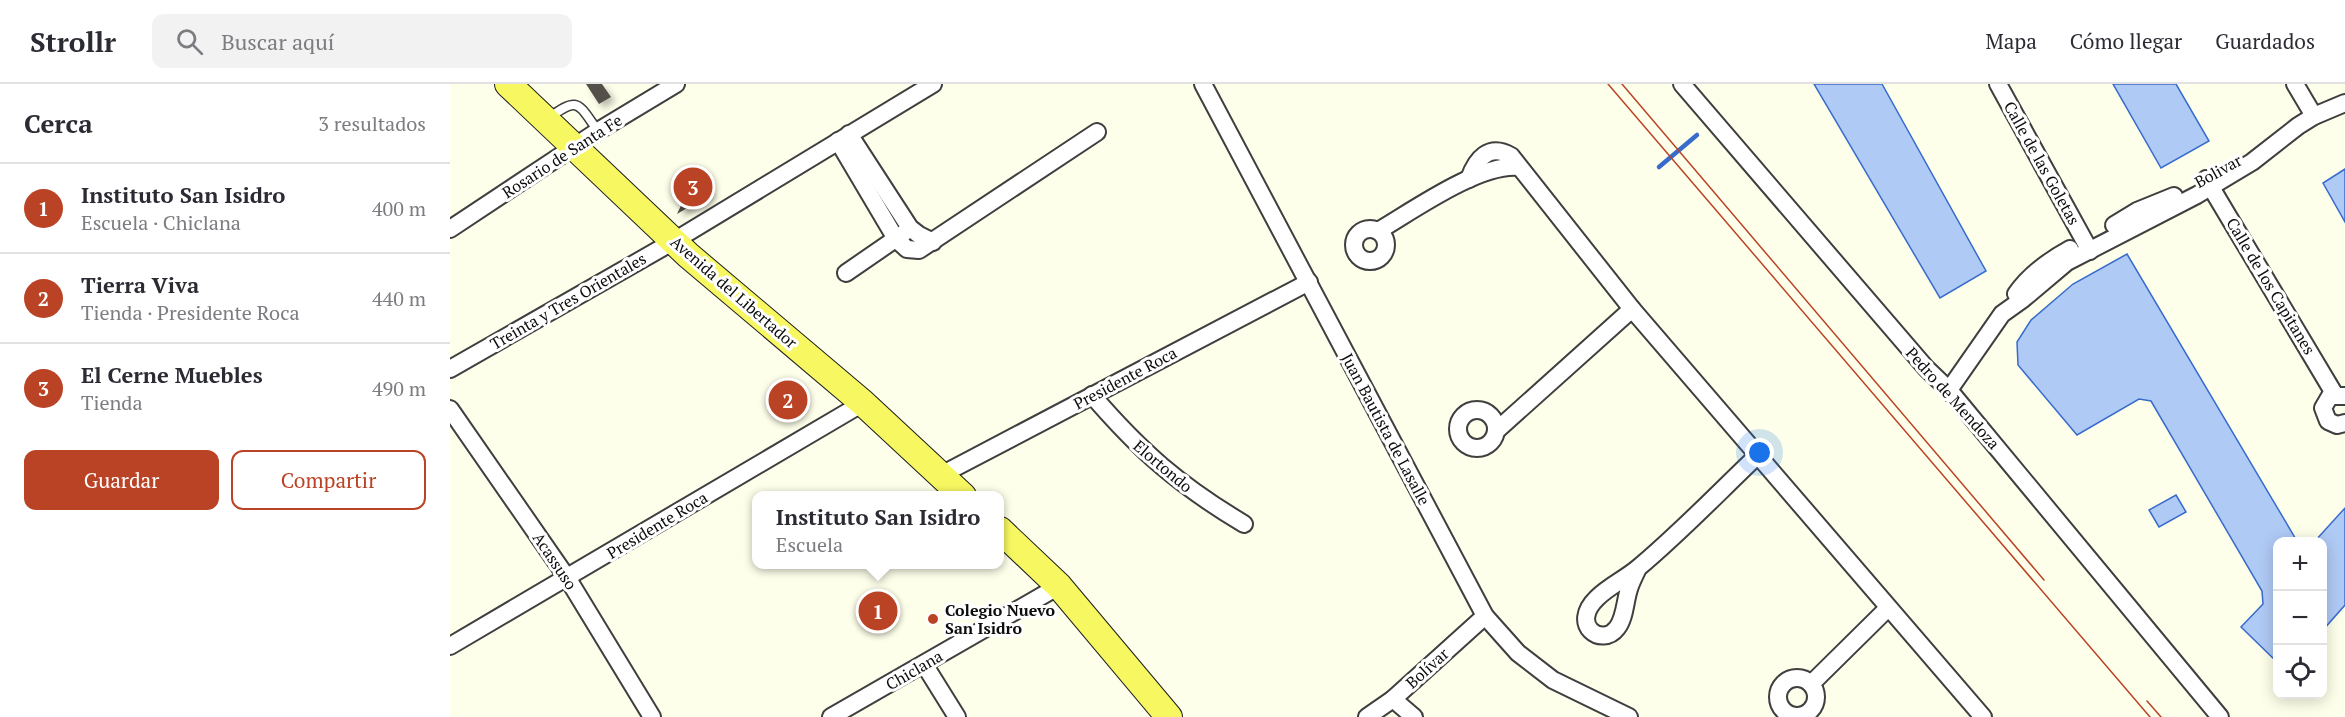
<!DOCTYPE html>
<html lang="es">
<head>
<meta charset="utf-8">
<style>
	:root { --surface:#fff; --page:#f2f2f3; --text:#2b2b33; --muted:#7c7c81; --line:#e1e1e2; --accent:#bb4325 }
	body { margin:0; font-family:"PT Serif",serif; background:var(--page); color:var(--text) }
	.controls { position:absolute; right:18px; bottom:18px; display:grid; overflow:hidden; border-radius:12px; box-shadow:0 3px 15px #0003 }
	.controls button { width:54px; height:54px; display:grid; place-items:center; padding:0; border:0; border-bottom:2px solid var(--line); background:var(--surface); color:var(--text); font:30px sans-serif }
	.you { position:absolute; left:1310px; top:369px; width:21px; height:21px; margin:-15px; border:4px solid #fff; border-radius:50%; background:#1a73e8; box-shadow:0 0 0 9px #1a73e833 }
	.badge { display:grid; place-items:center; width:39px; height:39px; border-radius:50%; background:var(--accent); color:#fff; font-size:20px; font-weight:700 }
	.pin { position:absolute; translate:-50% -50%; border:3px solid #fff; box-shadow:0 2px 6px #0006 }
	.popup { position:absolute; left:302px; top:407px; width:252px; height:78px; box-sizing:border-box; display:grid; place-content:center; border-radius:12px; background:var(--surface); filter:drop-shadow(0 2px 4px #0005); font-size:20px; white-space:nowrap; color:var(--muted) }
	.popup b { font-size:22px; color:var(--text) }
	.popup::after { content:''; position:absolute; left:50%; top:100%; margin-left:-12px; border:12px solid transparent; border-top-color:var(--surface) }
	.list { margin:0; padding:0; list-style:none }
	h2 { display:flex; justify-content:space-between; align-items:center; height:78px; margin:0; padding:0 24px; font-size:26px }
	h2 small { font-size:20px; font-weight:400; color:var(--muted) }
	.list li { display:grid; grid-template-columns:39px 1fr auto; gap:18px; align-items:center; box-sizing:border-box; height:90px; padding:0 24px; border-top:2px solid var(--line) }
	.list b { display:block; font-size:22px; white-space:nowrap }
	.list p { margin:0; font-size:20px; white-space:nowrap; color:var(--muted) }
	.list em { font-size:20px; font-style:normal; color:var(--muted) }
	.actions { display:flex; gap:12px; padding:18px 24px }
	.actions a { flex:1; padding:14px 0; border:2px solid var(--accent); border-radius:12px; text-align:center; font-size:21px; color:var(--accent) }
	.actions .main { background:var(--accent); color:#fff }
	.icon { flex:none; width:33px; height:33px; fill:none; stroke:currentColor; stroke-width:2; stroke-linecap:round; stroke-linejoin:round }
	.map { position:relative; flex:none; width:1895px; height:633px; overflow:hidden }
	header { display:flex; align-items:center; gap:36px; box-sizing:border-box; height:84px; padding:0 30px; background:var(--surface); border-bottom:2px solid var(--line) }
	header strong { font-size:28px }
	nav { display:flex; gap:33px; margin-inline-start:auto; font-size:21px }
	.search { width:420px; height:54px; background:var(--page); display:flex; align-items:center; gap:15px; box-sizing:border-box; padding:0 21px; border-radius:12px; color:var(--muted); font-size:22px }
	main { display:flex }
	aside { flex:1; background:var(--surface) }
	.map>svg:first-child { display:block }
	.water { fill:#b0caf6; stroke:#376bcc; stroke-width:1.5 }
	.lines { fill:none; stroke-linecap:round; stroke-linejoin:round }
	.stream { stroke:#376bcc; stroke-width:4.5 }
	.building { fill:#545048; filter:url(#shadow) }
	.service-casing { stroke:#3f3f3f; stroke-width:11 }
	.minor-casing { stroke:#3f3f3f; stroke-width:20 }
	.primary-casing { stroke:#1d1d1d; stroke-width:28 }
	.service { stroke:#fff; stroke-width:8 }
	.minor { stroke:#fff; stroke-width:16 }
	.primary { stroke:#f7f861; stroke-width:26 }
	.tram { stroke:#bb4325; stroke-width:1.5 }
	.poi-dot { fill:#bb4325; stroke:#fff; stroke-width:2 }
	.labels { text-anchor:middle; stroke-width:6; stroke-linejoin:round; paint-order:stroke }
	.street-label { font-size:16px; fill:#0c0c0c; stroke:#fff }
	.poi-label { font-size:16px; font-weight:bold; fill:#0c0c0c; stroke:#fff; text-anchor:start }
</style>
</head>
<body>
<header>
<strong>Strollr</strong>
<div class="search"><svg class="icon" aria-label="search" viewBox="0 0 24 24"><circle cx="10" cy="10" r="6"/><path d="M15 15l6 6"/></svg>Buscar aquí</div>
<nav><a>Mapa</a><a>Cómo llegar</a><a>Guardados</a></nav>
</header>
<main>
<aside>
<h2>Cerca<small>3 resultados</small></h2>
<ul class="list">
<li><span class="badge">1</span><div><b>Instituto San Isidro</b><p>Escuela · Chiclana</p></div><em>400 m</em></li>
<li><span class="badge">2</span><div><b>Tierra Viva</b><p>Tienda · Presidente Roca</p></div><em>440 m</em></li>
<li><span class="badge">3</span><div><b>El Cerne Muebles</b><p>Tienda</p></div><em>490 m</em></li>
</ul>
<div class="actions"><a class="main">Guardar</a><a>Compartir</a></div>
</aside>
<div class="map">
<svg width="1895" height="633" viewBox="0 0 1895 633">
	<defs>
		<filter id="shadow"><feDropShadow dx="4.5" dy="4.5" stdDeviation="3" flood-color="#0004"/></filter>
	</defs>
	<rect width="100%" height="100%" fill="#feffea"/>
	<g class="water">
		<path d="M1364,0H1432L1536,187L1490,214Z"/>
		<path d="M1663,0H1726L1759,57L1711,84Z"/>
		<path d="M1895,85V138L1873,99Z"/>
		<path d="M1677,170L1847,457L1828,458L1827,578L1791,543L1813,520L1812,507L1701,317L1689,315L1627,351L1568,281L1567,258L1581,236L1623,200Z"/>
		<path d="M1726,411L1736,428L1709,443L1699,426Z"/>
		<path d="M1895,424V521L1873,546L1872,458L1865,457Z"/>
	</g>
	<g class="lines">
		<path class="stream" d="M1209,83L1247,51"/>
	</g>
	<g class="building">
		<path d="M136,0H152L161,13L149,20Z"/>
		<path d="M245,83L261,110L227,130L235,113L224,96Z"/>
	</g>
	<g class="lines">
		<defs>
			<path id="service" d="M97,35C129,12 127,18 148,47"/>
			<g id="minor">
				<path d="M753,0L1035,532L1068,569L1103,596L1179,633"/>
				<path d="M1232,0L1476,284L1499,306L1770,633"/>
				<path d="M1548,0L1640,167"/>
				<path d="M1845,0L1864,32"/>
				<path d="M399,50L460,144L469,151L483,158"/>
				<path d="M388,57L446,155L457,165L469,166L647,48"/>
				<path d="M1019,95C1026,75 1039,59 1061,72L1182,225L1533,633"/>
				<path d="M1756,95L1885,311"/>
				<path d="M1664,141L1687,127L1724,112"/>
				<circle cx="920" cy="161" r="16"/>
				<path d="M0,145L148,47L226,0"/>
				<path d="M928,147C964,126 1028,80 1068,83"/>
				<path d="M396,189L454,149"/>
				<path d="M1566,210C1579,191 1600,176 1620,165"/>
				<path d="M0,285L224,157L483,0"/>
				<path d="M1499,306L1552,230L1573,215L1617,178L1747,111L1802,78L1848,42L1864,32L1895,19"/>
				<path d="M642,311C691,368 729,401 794,440"/>
				<path d="M1895,312H1880L1873,324L1878,337L1887,341L1895,339"/>
				<path d="M0,325L118,495L202,633"/>
				<circle cx="1027" cy="345" r="19"/>
				<path d="M1046,347L1182,225"/>
				<path d="M491,391L859,198"/>
				<path d="M1188,484C1185,491 1181,498 1179,505C1175,517 1175,534 1167,544C1152,564 1119,541 1147,514C1159,502 1175,495 1188,484C1230,449 1268,409 1308,371"/>
				<path d="M0,562L413,319"/>
				<path d="M474,580L507,633"/>
				<circle cx="1347" cy="613" r="19"/>
				<path d="M1361,600L1438,524"/>
				<path d="M943,615L964,633"/>
				<path d="M381,633L609,502"/>
				<path d="M917,633L943,615L1035,532"/>
			</g>
			<g id="primary">
				<path d="M58,0L238,171L413,319L513,412"/>
				<path d="M550,446L609,502L719,633"/>
			</g>
		</defs>
		<use href="#service" class="service-casing"/>
		<use href="#minor" class="minor-casing"/>
		<use href="#primary" class="primary-casing"/>
		<use href="#service" class="service"/>
		<use href="#minor" class="minor"/>
		<use href="#primary" class="primary"/>
		<g class="tram">
			<path d="M1158,0L1700,633"/>
			<path d="M1172,0L1594,496"/>
			<path d="M1697,617L1711,633"/>
		</g>
	</g>
	<circle class="poi-dot" cx="483" cy="535" r="6"/>
	<g class="labels">
		<g class="street-label">
			<text transform="translate(112 72) rotate(-33)" y="6">Rosario de Santa Fe</text>
			<text transform="translate(1592 79) rotate(61)" y="6">Calle de las Goletas</text>
			<text transform="translate(1768 87) rotate(-29)" y="6">Bolivar</text>
			<text transform="translate(1821 202) rotate(59)" y="6">Calle de los Capitanes</text>
			<text transform="translate(284 208) rotate(41)" y="6">Avenida del Libertador</text>
			<text transform="translate(118 217) rotate(-30)" y="6">Treinta y Tres Orientales</text>
			<text transform="translate(675 294) rotate(-28)" y="6">Presidente Roca</text>
			<text transform="translate(1503 314) rotate(48)" y="6">Pedro de Mendoza</text>
			<text transform="translate(936 345) rotate(62)" y="6">Juan Bautista de Lasalle</text>
			<text transform="translate(713 382) rotate(40)" y="6">Elortondo</text>
			<text transform="translate(207 441) rotate(-31)" y="6">Presidente Roca</text>
			<text transform="translate(105 477) rotate(56)" y="6">Acassuso</text>
			<text transform="translate(977 584) rotate(-42)" y="6">Bolívar</text>
			<text transform="translate(464 586) rotate(-30)" y="6">Chiclana</text>
		</g>
		<g class="poi-label">
			<text x="495" y="532">Colegio Nuevo<tspan x="495" dy="18">San Isidro</tspan></text>
		</g>
	</g>
</svg>
<div class="controls">
<button>+</button>
<button>−</button>
<button><svg class="icon" aria-label="locate" viewBox="0 0 24 24"><circle cx="12" cy="12" r="6"/><path d="M12 2v4M12 18v4M2 12h4M18 12h4"/></svg></button>
</div>
<div class="you"></div>
<div class="pin badge" style="left:428px;top:527px">1</div>
<div class="popup"><b>Instituto San Isidro</b>Escuela</div>
<div class="pin badge" style="left:338px;top:316px">2</div>
<div class="pin badge" style="left:243px;top:103px">3</div>
</div>
</main>
</body>
</html>
